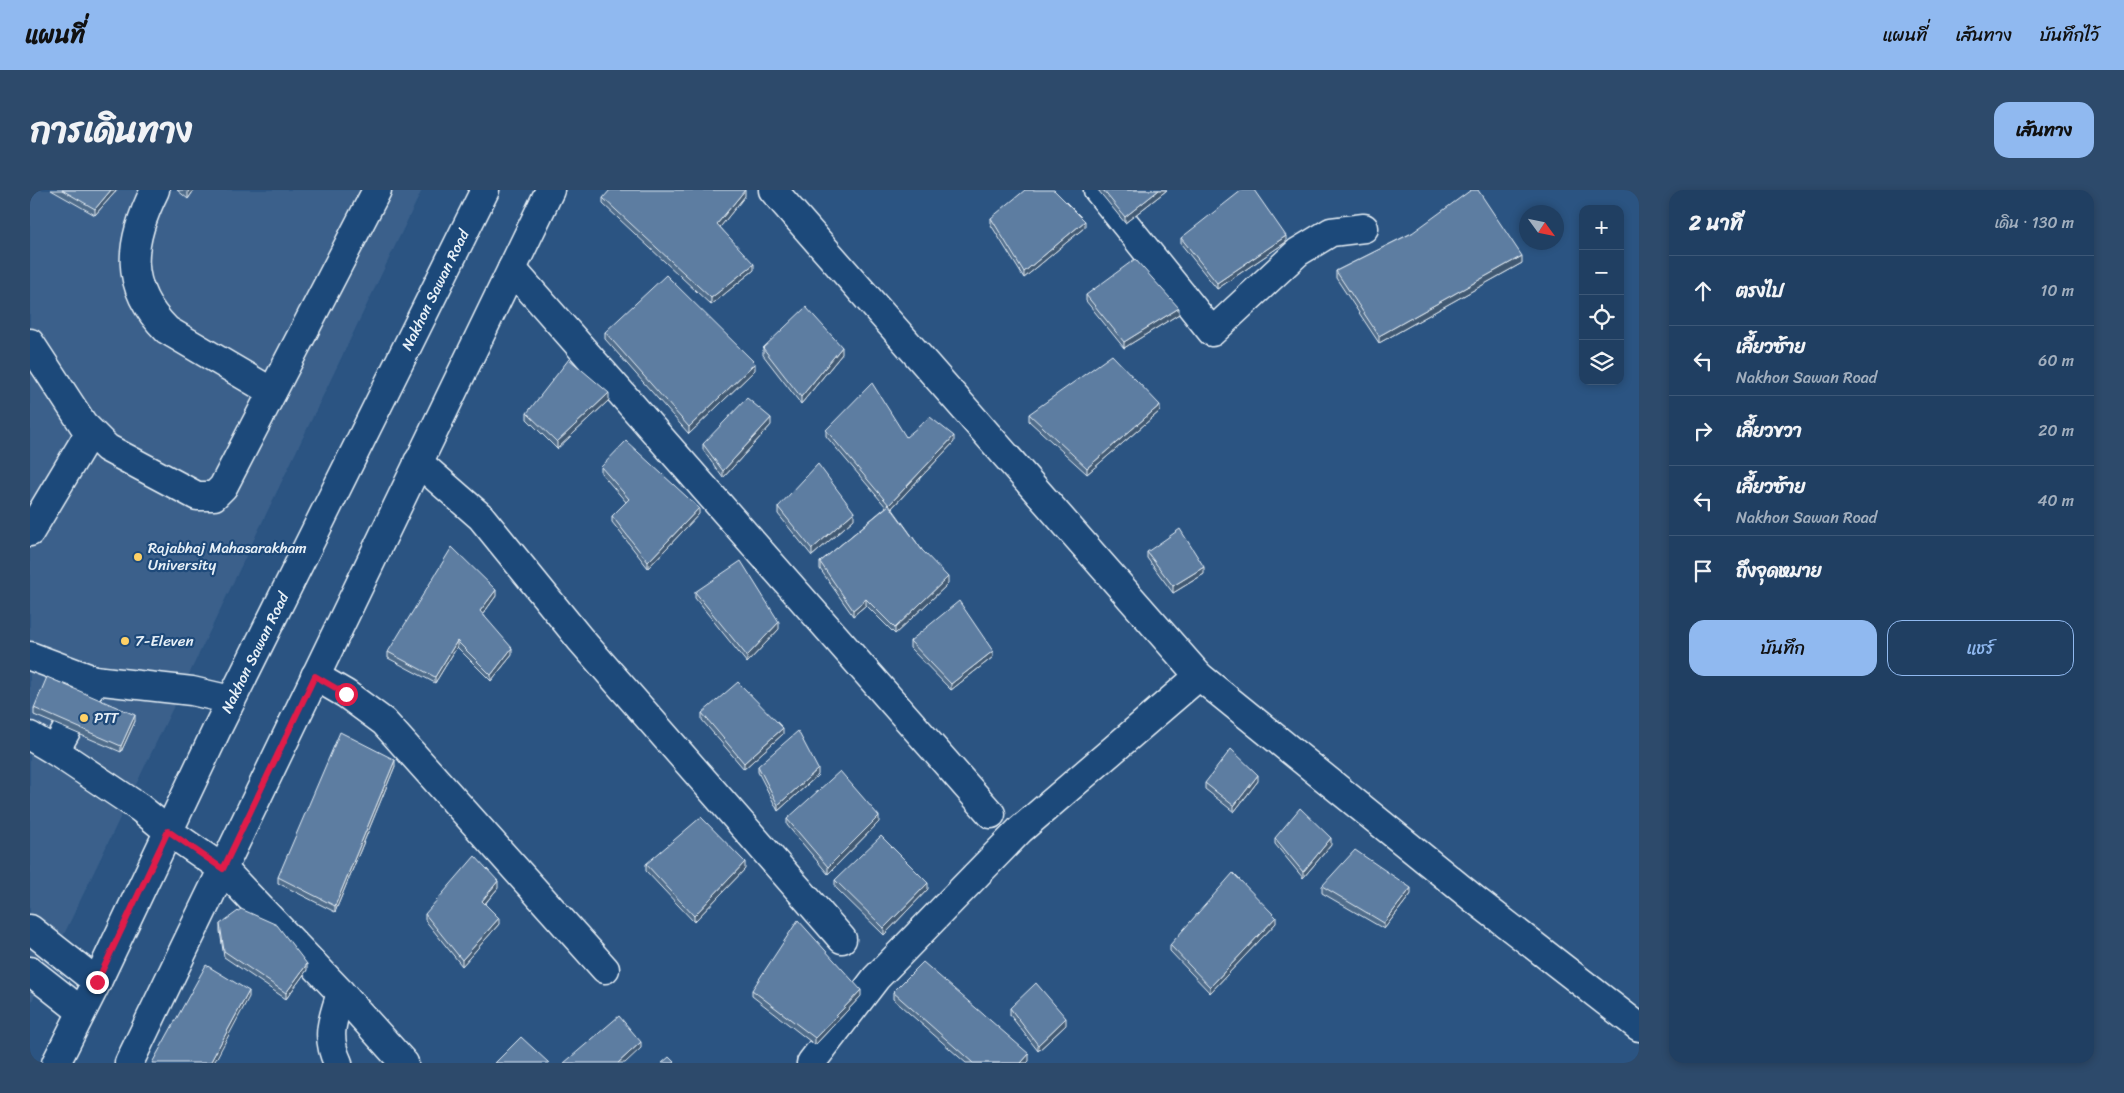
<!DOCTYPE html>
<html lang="th">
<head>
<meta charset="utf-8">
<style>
	:root { --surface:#203f62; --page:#2d4a6b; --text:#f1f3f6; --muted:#a2afbe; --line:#3d5877; --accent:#90b9f0 }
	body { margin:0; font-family:Sriracha,"Playpen Sans Thai",sans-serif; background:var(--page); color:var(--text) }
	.controls { position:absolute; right:15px; top:15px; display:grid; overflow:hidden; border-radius:10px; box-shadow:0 2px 8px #0003 }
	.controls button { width:45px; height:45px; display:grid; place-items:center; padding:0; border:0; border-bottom:1px solid var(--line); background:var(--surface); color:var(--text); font:25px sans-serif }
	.compass { position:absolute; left:1489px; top:15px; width:45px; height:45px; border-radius:50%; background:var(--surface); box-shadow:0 2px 8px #0003; rotate:123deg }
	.stop { position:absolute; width:15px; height:15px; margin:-11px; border:4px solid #e11d48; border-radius:50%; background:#fff }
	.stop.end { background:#e11d48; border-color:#fff; box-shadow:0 1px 5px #0008 }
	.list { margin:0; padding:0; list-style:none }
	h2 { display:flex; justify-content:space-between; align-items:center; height:65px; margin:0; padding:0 20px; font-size:21px }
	h2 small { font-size:16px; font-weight:400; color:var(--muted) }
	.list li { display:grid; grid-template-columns:32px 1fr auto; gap:15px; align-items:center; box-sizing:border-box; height:70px; padding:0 20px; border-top:1px solid var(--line) }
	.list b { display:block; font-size:19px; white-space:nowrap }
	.list p { margin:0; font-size:16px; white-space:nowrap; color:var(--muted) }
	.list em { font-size:16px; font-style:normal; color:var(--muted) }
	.actions { display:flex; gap:10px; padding:15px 20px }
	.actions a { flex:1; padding:11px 0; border:1px solid var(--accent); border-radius:15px; text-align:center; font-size:18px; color:var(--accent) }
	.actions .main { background:var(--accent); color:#111 }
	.icon { flex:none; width:28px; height:28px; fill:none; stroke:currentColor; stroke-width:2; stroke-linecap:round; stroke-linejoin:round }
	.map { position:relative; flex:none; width:1609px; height:873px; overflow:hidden; border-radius:15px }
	header { display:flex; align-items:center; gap:30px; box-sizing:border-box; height:70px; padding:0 25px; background:var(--accent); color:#111 }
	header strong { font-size:24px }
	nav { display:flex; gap:28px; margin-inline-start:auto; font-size:18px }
	.intro { display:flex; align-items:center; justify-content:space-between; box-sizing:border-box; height:120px; padding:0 30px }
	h1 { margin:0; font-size:35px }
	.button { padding:12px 22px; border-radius:15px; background:var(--accent); color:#111; font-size:18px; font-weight:700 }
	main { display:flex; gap:30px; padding:0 30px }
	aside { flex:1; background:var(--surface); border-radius:15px; box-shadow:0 2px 8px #0003 }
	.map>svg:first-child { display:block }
	.built { fill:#3a608b }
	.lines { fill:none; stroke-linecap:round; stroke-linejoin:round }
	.minor-casing { stroke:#e8f1f8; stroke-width:31 }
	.major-casing { stroke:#e8f1f8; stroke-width:31 }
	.minor { stroke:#1f4a7a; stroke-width:28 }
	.major { stroke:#1f4a7a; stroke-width:28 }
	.wall { fill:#506c8a; stroke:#e8f1f8 }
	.shaded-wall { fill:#415871; stroke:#e8f1f8 }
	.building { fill:#5d7da1; stroke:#e8f1f8 }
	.route { stroke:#e11d48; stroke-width:6 }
	.poi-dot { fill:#ffd166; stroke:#1f4a7a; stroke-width:2 }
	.labels { text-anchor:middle; stroke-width:4.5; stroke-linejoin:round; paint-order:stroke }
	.street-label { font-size:15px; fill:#e8f1f8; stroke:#1f4a7a }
	.poi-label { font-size:15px; fill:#e8f1f8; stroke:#1f4a7a; text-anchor:start }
</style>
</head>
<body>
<header>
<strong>แผนที่</strong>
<nav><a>แผนที่</a><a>เส้นทาง</a><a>บันทึกไว้</a></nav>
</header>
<div class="intro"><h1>การเดินทาง</h1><a class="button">เส้นทาง</a></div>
<main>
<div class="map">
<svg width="1609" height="873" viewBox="0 0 1609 873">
	<rect width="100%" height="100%" fill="#2b5482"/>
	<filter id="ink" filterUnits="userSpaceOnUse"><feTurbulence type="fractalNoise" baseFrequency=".02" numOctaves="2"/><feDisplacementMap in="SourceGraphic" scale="10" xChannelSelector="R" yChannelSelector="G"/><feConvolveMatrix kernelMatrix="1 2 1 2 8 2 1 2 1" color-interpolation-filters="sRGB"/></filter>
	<g filter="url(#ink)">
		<path class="built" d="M0,0H392L0,815Z"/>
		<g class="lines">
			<defs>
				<g id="minor">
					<path d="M125,0C99,52 93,96 137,140L242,202"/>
					<path d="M743,0L1169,486L1444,709L1609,837"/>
					<path d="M1068,0L1182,142L1268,62L1301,42L1334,38"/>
					<path d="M482,79L961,624"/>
					<path d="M0,153L53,234L77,258L167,306H184L193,297L347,0"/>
					<path d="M388,272L451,327L550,449L812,749"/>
					<path d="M0,342L60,242"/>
					<path d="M0,466L64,490"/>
					<path d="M285,486L316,504L354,532L575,779"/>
					<path d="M0,546L25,561"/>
					<path d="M138,641L110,618L25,561L64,490L162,501L201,510"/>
					<path d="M193,679L311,803L374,873"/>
					<path d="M0,739L67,792"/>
					<path d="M0,781L51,821"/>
					<path d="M308,873C295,846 303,829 311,803"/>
					<path d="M781,873L846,788L990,640L1169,486"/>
				</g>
				<g id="major">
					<path d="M138,641L193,679"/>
					<path id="s1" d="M26,873L67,792L188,537L455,0"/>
					<path d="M99,873L520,0"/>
				</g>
			</defs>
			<use href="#minor" class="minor-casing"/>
			<use href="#major" class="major-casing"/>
			<use href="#minor" class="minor"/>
			<use href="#major" class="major"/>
		</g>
		<g class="wall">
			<path d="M21,0H87L65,25Z"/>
			<path d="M147,0H164L158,9Z"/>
			<path d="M1068,0H1137L1095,33Z"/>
			<path d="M715,6L690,37L724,80L681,115L573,14V8Z"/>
			<path d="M961,28L1055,37L994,88L961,35Z"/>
			<path d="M1382,43L1492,73L1349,153L1306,88V81Z"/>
			<path d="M1151,48L1256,52L1187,99L1151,54Z"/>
			<path d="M1056,105L1149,124L1094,158L1056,111Z"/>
			<path d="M575,142L725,180L659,244L575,149Z"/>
			<path d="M733,158L812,164L771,214L733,165Z"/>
			<path d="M579,210L527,259L497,229V223Z"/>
			<path d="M1130,221L1057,284L999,231V224Z"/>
			<path d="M741,235L693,288L673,260V254Z"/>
			<path d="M796,240L876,247L924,252L862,318L892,360L918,394L865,444L836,415L823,426L790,379V372L856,317L796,246Z"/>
			<path d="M571,277L669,324L618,378L582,332V326L596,312L571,283Z"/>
			<path d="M748,317L824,329L782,366L748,324Z"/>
			<path d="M1117,362L1174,384L1143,403L1117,368Z"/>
			<path d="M665,402L749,439L717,473L665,408Z"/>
			<path d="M466,406L453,424L482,465L461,491L427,457L405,493L358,468V462Z"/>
			<path d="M880,451L963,467L921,500L880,458Z"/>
			<path d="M4,518L105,531L91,562L4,525Z"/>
			<path d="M672,523L753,544L714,579L672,530Z"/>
			<path d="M365,576L305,722L248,693V687Z"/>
			<path d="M728,576L788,585L748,621L728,582Z"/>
			<path d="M1228,591L1204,622L1175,599V593Z"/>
			<path d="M757,629L849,632L798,684L757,635Z"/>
			<path d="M1245,648L1301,655L1273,688L1245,654Z"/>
			<path d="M616,674L715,679L664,732L616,681Z"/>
			<path d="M805,690L898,699L854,745L805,697Z"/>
			<path d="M1292,696L1381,704L1354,739L1292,703Z"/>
			<path d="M468,698L455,714L469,734L432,776L395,730V724Z"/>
			<path d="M1246,733L1180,803L1140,761V755Z"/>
			<path d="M190,734L277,780L256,809L194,767L190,741Z"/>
			<path d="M722,800L831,806L785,855L722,806Z"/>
			<path d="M863,802L999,871L997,873H936L863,809Z"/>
			<path d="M980,818L1036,835L1008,861L980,825Z"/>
		</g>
		<g class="shaded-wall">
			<path d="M81,0H87L65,25V19Z"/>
			<path d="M159,0H164L158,9V2Z"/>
			<path d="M715,0V6L687,41V34Z"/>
			<path d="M1129,0H1137L1095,33V27Z"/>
			<path d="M1055,31V37L994,88V82Z"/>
			<path d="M1256,46V52L1187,99V93Z"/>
			<path d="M1492,66V73L1349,153V146Z"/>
			<path d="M724,74V80L681,115V108Z"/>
			<path d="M1149,118V124L1094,158V152Z"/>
			<path d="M812,157V164L771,214V207Z"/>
			<path d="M725,173V180L659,244V237Z"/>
			<path d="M579,203V210L527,259V252Z"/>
			<path d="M1130,215V221L1057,284V278Z"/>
			<path d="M741,228V235L693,288V281Z"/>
			<path d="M924,246V252L859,321V315Z"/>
			<path d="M669,318V324L618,378V372Z"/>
			<path d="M824,322V329L782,366V359Z"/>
			<path d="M1174,377V384L1143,403V396Z"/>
			<path d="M918,387V394L865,444V438Z"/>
			<path d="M466,400V406L450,428V421Z"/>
			<path d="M836,409V415L823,426V420Z"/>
			<path d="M749,432V439L717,473V466Z"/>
			<path d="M427,451V457L405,493V487Z"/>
			<path d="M482,458V465L461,491V485Z"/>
			<path d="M963,461V467L921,500V494Z"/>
			<path d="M105,525V531L91,562V556Z"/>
			<path d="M753,538V544L714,579V573Z"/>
			<path d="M365,570V576L305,722V716Z"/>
			<path d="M788,579V585L748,621V615Z"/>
			<path d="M1228,585V591L1204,622V616Z"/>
			<path d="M849,626V632L798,684V677Z"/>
			<path d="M1301,648V655L1273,688V682Z"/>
			<path d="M715,672V679L664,732V726Z"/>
			<path d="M468,691V698L452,717V711Z"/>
			<path d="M898,693V699L854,745V738Z"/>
			<path d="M1381,698V704L1354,739V733Z"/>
			<path d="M1246,727V733L1180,803V797Z"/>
			<path d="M469,728V734L432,776V770Z"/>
			<path d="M277,774V780L256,809V803Z"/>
			<path d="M831,800V806L785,855V848Z"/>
			<path d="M219,801V807L184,873H180Z"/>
			<path d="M1036,828V835L1008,861V855Z"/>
			<path d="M611,852V858L595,873H588Z"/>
			<path d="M999,864V871L997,873H991Z"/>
		</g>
		<g class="building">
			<path d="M32,0H81L65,19Z"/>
			<path d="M580,0H715L687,34L724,74L681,108L573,8Z"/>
			<path d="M995,0H1024L1055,31L994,82L961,28Z"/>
			<path d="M1073,0H1129L1095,27Z"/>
			<path d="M1212,0H1224L1256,46L1187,93L1151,48Z"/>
			<path d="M1441,0H1448L1492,66L1349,146L1306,81L1382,43Z"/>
			<path d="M1105,69L1149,118L1094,152L1056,105Z"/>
			<path d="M636,85L725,173L659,237L575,142Z"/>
			<path d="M776,117L812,157L771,207L733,158Z"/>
			<path d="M1082,165L1130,215L1057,278L999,224Z"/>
			<path d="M539,169L579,203L527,252L497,223Z"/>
			<path d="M842,193L876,247L900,227L924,246L859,315L796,240Z"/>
			<path d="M717,208L741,228L693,281L673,254Z"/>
			<path d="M596,251L669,318L618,372L582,326L599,309L571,277Z"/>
			<path d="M788,274L824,322L782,359L748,317Z"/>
			<path d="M859,315L892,360L918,387L865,438L836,409L823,420L790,372Z"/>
			<path d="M1150,339L1174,377L1143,396L1117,362Z"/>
			<path d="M422,357L466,400L450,421L482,458L461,485L427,451L405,487L358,462Z"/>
			<path d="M711,371L749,432L717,466L665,402Z"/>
			<path d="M929,411L963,461L921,494L880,451Z"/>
			<path d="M17,487L105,525L91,556L4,518Z"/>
			<path d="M708,492L753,538L714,573L672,523Z"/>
			<path d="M768,541L788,579L748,615L728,576Z"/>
			<path d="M310,542L365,570L305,716L248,687Z"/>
			<path d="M1201,559L1228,585L1204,616L1175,593Z"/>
			<path d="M810,581L849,626L798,677L757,629Z"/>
			<path d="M1270,618L1301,648L1273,682L1245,648Z"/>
			<path d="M671,627L715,672L664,726L616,674Z"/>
			<path d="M851,646L898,693L854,738L805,690Z"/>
			<path d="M1325,660L1381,698L1354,733L1292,696Z"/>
			<path d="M445,666L468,691L452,711L469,728L432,770L395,724Z"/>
			<path d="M1203,683L1246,727L1180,797L1140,755Z"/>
			<path d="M211,719L247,735L277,774L256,803L194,761L190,734Z"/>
			<path d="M768,730L831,800L785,848L722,800Z"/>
			<path d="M893,772L999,864L991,873H943L863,802Z"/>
			<path d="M176,775L219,801L180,873H122Z"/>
			<path d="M1006,793L1036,828L1008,855L980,818Z"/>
			<path d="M589,826L611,852L588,873H534Z"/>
			<path d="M491,847L519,873H465Z"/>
			<path d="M639,867L645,873H632Z"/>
		</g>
	</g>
	<g class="lines" filter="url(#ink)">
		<path class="route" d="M67,792L138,641L193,679L285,486L316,504"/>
	</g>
	<g class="poi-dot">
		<circle cx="108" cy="367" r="5"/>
		<circle cx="95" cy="451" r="5"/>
		<circle cx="54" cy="528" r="5"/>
	</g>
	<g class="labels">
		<g class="street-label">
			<text dy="5" stroke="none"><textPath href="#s1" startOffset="861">Nakhon Sawan Road</textPath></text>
			<text dy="5" stroke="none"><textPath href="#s1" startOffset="456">Nakhon Sawan Road</textPath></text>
		</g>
		<g class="poi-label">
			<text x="118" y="363">Rajabhaj Mahasarakham<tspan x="118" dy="17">University</tspan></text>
			<text x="105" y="456">7-Eleven</text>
			<text x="64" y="533">PTT</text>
		</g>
	</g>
</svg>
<div class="controls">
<button>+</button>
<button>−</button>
<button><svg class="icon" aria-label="locate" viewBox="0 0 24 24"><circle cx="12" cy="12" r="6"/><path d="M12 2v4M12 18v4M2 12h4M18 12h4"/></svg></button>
<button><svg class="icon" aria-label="layers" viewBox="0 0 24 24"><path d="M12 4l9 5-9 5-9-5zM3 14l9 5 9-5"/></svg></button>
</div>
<svg class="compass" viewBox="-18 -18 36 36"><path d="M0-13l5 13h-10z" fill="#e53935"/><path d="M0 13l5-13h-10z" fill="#a2afbe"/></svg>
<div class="stop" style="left:316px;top:504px"></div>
<div class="stop end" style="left:67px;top:792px"></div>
</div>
<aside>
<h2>2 นาที<small>เดิน · 130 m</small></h2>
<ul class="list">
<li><svg class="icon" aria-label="ahead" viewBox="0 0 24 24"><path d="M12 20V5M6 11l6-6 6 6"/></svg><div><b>ตรงไป</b></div><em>10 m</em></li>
<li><svg class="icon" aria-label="left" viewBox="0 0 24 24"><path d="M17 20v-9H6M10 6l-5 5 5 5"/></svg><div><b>เลี้ยวซ้าย</b><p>Nakhon Sawan Road</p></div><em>60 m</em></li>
<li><svg class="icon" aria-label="right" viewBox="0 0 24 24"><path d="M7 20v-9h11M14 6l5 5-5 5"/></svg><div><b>เลี้ยวขวา</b></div><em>20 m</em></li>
<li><svg class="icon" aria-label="left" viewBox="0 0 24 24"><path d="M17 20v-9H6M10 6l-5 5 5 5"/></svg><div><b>เลี้ยวซ้าย</b><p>Nakhon Sawan Road</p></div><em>40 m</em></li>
<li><svg class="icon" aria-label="arrive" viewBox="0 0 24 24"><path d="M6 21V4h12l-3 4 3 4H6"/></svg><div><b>ถึงจุดหมาย</b></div></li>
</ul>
<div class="actions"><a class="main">บันทึก</a><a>แชร์</a></div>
</aside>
</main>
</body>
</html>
